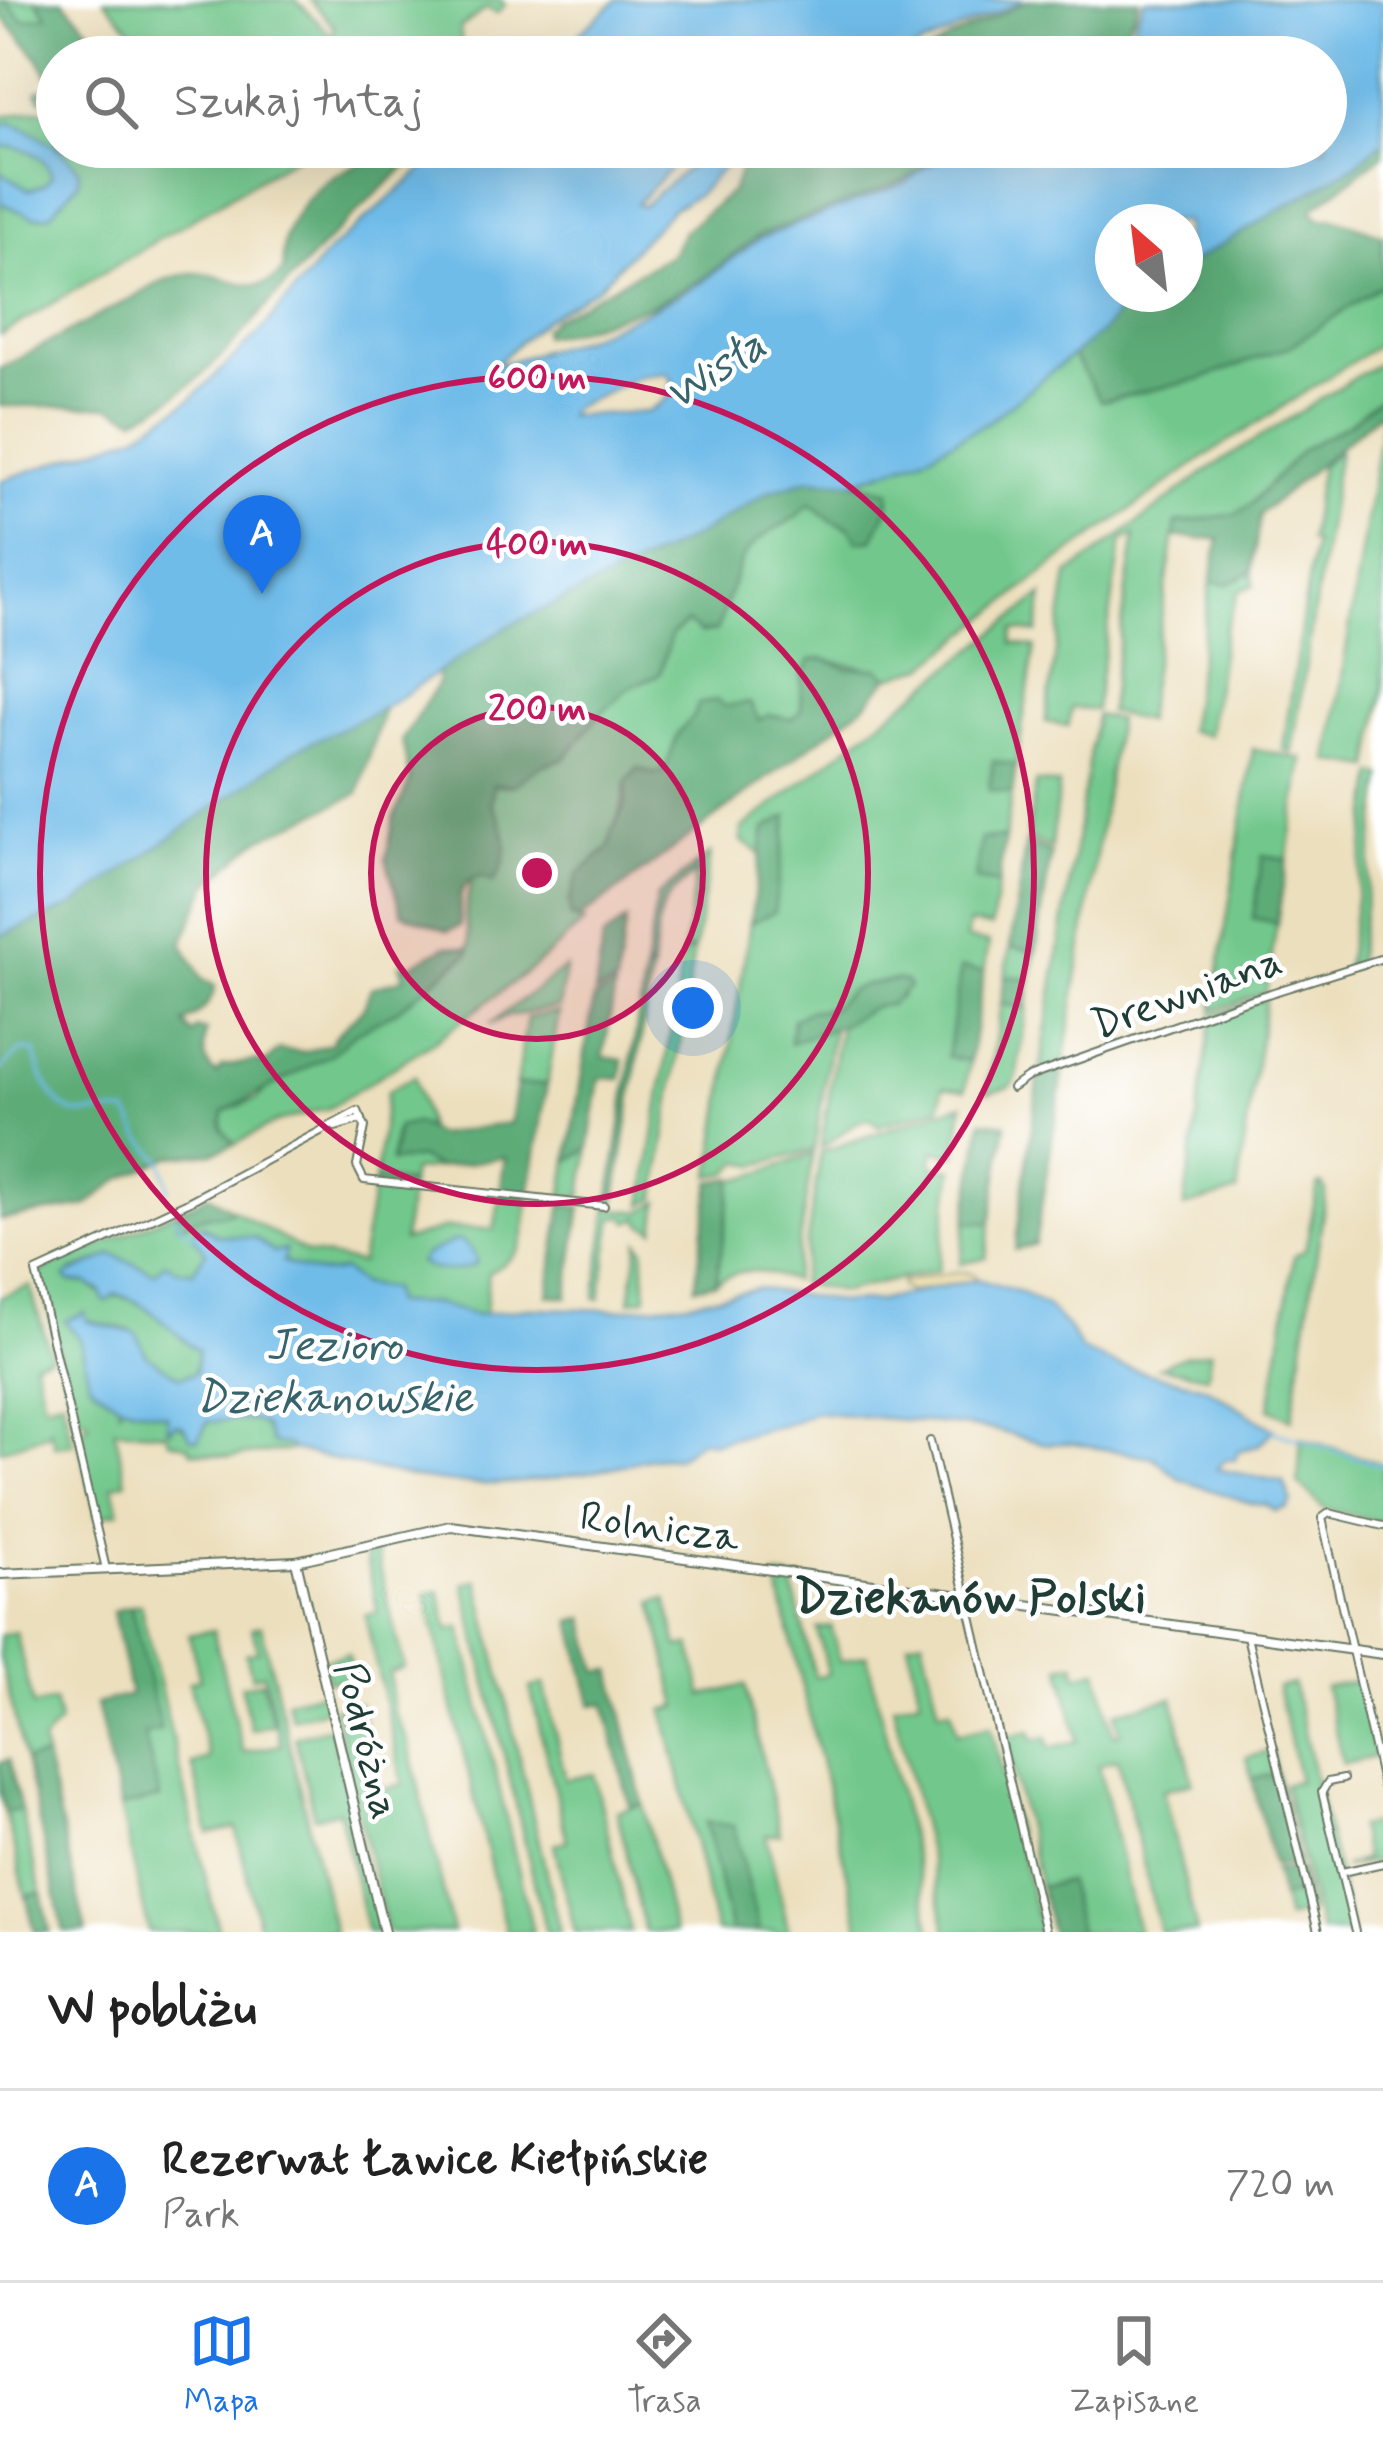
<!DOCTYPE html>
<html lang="pl">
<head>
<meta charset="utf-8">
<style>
	:root { --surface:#fff; --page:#f6f6f6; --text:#222; --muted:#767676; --line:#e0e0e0; --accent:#1a73e8 }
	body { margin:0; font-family:Mynerve,sans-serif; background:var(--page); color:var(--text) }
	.compass { position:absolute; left:1095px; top:204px; width:108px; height:108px; border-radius:50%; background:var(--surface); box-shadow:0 12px 48px #0002; rotate:332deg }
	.you { position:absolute; left:693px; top:1008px; width:42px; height:42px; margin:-30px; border:9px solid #fff; border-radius:50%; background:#1a73e8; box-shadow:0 0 0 18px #1a73e833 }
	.badge { display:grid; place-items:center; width:78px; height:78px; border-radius:50%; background:var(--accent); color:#fff; font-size:39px; font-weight:700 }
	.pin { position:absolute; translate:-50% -99px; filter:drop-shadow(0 3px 6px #0008) }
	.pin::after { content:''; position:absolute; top:63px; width:42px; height:36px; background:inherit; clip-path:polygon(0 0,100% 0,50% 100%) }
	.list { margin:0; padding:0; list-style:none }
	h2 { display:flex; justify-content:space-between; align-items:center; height:156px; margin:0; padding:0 48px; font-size:51px }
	h2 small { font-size:39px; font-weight:400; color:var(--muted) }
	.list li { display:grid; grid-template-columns:78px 1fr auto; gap:36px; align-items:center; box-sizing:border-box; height:192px; padding:0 48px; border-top:3px solid var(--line) }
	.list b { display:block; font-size:45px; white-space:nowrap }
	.list p { margin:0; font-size:39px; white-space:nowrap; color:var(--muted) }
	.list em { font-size:39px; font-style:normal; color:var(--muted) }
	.icon { flex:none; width:66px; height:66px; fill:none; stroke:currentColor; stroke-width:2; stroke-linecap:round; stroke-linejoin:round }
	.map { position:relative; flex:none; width:1383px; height:1932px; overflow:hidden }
	.search { position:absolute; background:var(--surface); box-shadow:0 12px 48px #0002; left:36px; right:36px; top:36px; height:132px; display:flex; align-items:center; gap:30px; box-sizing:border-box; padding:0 42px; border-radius:66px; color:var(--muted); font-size:45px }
	.sheet { height:348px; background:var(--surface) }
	nav { display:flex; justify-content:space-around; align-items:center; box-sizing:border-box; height:168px; border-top:3px solid var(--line); background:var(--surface); font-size:33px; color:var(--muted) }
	nav a { display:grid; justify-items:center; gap:6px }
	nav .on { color:var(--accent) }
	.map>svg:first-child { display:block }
	.green { fill:#72c88c; stroke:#488260; stroke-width:3 }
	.forest { fill:#5dac78; stroke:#3e7456; stroke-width:3 }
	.sand { fill:#eeda9e; stroke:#868c69; stroke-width:3 }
	.water { fill:#6fbce9; stroke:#477c8e; stroke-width:3; fill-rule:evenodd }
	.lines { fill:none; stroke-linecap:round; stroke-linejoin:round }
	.stream { stroke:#6fbce9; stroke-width:3 }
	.minor-casing { stroke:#677664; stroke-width:10 }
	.tertiary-casing { stroke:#677664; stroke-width:12 }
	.minor { stroke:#fff; stroke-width:6 }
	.tertiary { stroke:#fff; stroke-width:8 }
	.ring { fill:none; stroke:#c2185b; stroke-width:6 }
	.labels { text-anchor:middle; stroke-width:9; stroke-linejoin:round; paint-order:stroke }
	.street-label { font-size:42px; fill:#1f3d34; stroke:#fff }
	.water-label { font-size:45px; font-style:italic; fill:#37636a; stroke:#fff }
	.quarter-label { font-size:48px; font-weight:bold; fill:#1f3d34; stroke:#fff }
	.centre { fill:#c2185b; stroke:#fff; stroke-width:6 }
	.ring-label { font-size:36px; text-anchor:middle; font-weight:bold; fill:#c2185b; stroke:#fff; stroke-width:9; stroke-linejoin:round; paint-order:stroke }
</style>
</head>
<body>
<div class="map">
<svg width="1383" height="1932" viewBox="0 0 1383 1932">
	<rect width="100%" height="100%" fill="#fff"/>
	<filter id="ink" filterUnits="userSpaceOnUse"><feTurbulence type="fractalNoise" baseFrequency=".00833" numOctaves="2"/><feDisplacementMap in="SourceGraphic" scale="24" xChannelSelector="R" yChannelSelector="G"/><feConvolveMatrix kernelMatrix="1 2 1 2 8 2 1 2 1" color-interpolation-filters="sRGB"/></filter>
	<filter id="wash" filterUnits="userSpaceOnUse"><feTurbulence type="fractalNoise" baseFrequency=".004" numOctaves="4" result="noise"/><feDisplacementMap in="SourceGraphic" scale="48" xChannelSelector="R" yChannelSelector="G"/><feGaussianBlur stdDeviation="2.7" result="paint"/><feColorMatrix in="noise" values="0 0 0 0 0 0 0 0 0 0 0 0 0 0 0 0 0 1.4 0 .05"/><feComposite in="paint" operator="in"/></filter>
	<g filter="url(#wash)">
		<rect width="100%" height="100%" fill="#ecdfbd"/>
		<g class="green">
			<path d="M5,0H37L48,17L23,20Z"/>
			<path d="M104,0H296L332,36L335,27L310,0H502L505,5L496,14L487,8L460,28L462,45L443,57H158Z"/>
			<path d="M35,110L57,111V147H288L298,155L0,335V117Z"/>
			<path d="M1383,284V342L1203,458L1057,562L926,666L889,677C872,663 845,667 823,659L802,677L801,711L792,719L768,715L759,720L749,703C692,710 683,717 665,771L626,783C625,807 613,825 609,848L595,859L572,918L585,922L536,965L436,1040L329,1108L277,1122L235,1144L222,1128L223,1112L257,1099L265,1090L333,1053L353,1034L396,1011L468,954C471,940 468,936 466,922C464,908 469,892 472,879L483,876L493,785H514L540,766L565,758L598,716L628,688L660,674L671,635L688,622L716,631C726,610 735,566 748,550C766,528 793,525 809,503L832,521L873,538L889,505L890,491L853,482L919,459L988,422L1071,353L1102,401L1201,379L1291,346Z"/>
			<path d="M1383,360V395L1350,423L1303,449L1249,506L1235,514L1176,523L1145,721L1109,712L1135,535L1122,541L1095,710L1071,708L1068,726L1045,722L1068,575L1211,468Z"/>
			<path d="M1383,411V691L1371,768L1329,761Z"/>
			<path d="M1339,451L1292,752L1283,749L1314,542L1309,541L1321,465Z"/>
			<path d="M1252,571L1254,585L1239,591L1225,629L1208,735L1188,731L1211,582L1228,584Z"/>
			<path d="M1043,595L1037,633L1014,630L1012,643L1035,647L1016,765L993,761L989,789L1012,793L1005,838L982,839L975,880L998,884L991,927L969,924L966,939L989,943L984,972L962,969L948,1057L970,1061L965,1090L943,1087L940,1107L878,1126L871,1119C850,1119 840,1139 821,1147L840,1026L865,1010L902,997L850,990L832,1008H825L791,1042L833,1028L814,1150L757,1165L740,1162L729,1173L711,1176L750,923L774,912L765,829L761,854L741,841L742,829Z"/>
			<path d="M1096,715L1117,720L1064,1063L1040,1070Z"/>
			<path d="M1253,749L1303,759L1287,860L1263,856L1253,917L1277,923L1266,992L1213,1011Z"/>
			<path d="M1375,774L1383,776L1356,964L1346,967Z"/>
			<path d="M1036,782L1059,785L1051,848L1027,838Z"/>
			<path d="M710,854L695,946L684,952L697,864Z"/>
			<path d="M1010,947L1036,951L1031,979L1005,976Z"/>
			<path d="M694,949L656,1198L643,1205L683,955Z"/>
			<path d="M565,968L559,1007L509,1016L490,1024Z"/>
			<path d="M1266,997L1237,1192L1184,1207L1212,1016Z"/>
			<path d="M1001,1004L1027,1008L1016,1079L1010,1087L987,1093Z"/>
			<path d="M559,1012L547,1084L516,1085L527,1018Z"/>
			<path d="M414,1076L428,1128L415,1123L395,1130L391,1161L419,1158L437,1168L412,1171L410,1183L375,1180L387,1092Z"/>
			<path d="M963,1104L956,1154L933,1151L932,1166L953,1169L938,1270L842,1292L800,1284L821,1152Z"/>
			<path d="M589,1148L582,1195L562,1200L568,1161Z"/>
			<path d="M813,1154L793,1281C763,1270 744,1265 716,1282L732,1180C748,1180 794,1160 813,1154Z"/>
			<path d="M374,1183L410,1186L403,1241L446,1228L494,1229L500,1195L529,1200C522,1243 528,1252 488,1273L485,1315L461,1313L436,1304L393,1303L390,1289L362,1285L342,1270C323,1277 295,1272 281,1258L285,1250L275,1253L255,1238L217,1235L203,1225L200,1244L206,1252L193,1272L177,1270L165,1263L155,1273L113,1255L72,1271L106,1298C137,1287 175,1335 198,1351L194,1373L180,1377L147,1356L130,1330L87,1321L83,1316L68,1320L80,1338L94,1387L118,1401L119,1410L122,1405L161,1413L167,1415L170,1430L177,1423L189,1432L203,1431L207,1422L214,1420L257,1421L270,1432L272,1444L288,1445L293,1450L230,1457L191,1451L189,1446L169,1441L166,1433L115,1429L126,1482L113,1486L119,1512L97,1517L77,1431L89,1424L86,1418L75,1419L40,1276L42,1271L178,1211L177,1222L181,1227C203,1210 220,1220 233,1210L307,1253L360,1263Z"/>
			<path d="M1322,1184L1326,1192L1292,1419L1270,1409L1294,1256L1305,1250L1318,1185Z"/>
			<path d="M659,1202L655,1230L642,1224L640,1218L629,1222L624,1216L613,1218L600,1299L595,1298L608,1208L641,1212Z"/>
			<path d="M966,1222L991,1223L986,1257L960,1264Z"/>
			<path d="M639,1242L644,1249C642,1269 648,1280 646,1298L630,1301Z"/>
			<path d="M30,1286L51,1356L34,1361L44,1403L62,1399L73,1444L55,1446L50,1429L49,1433L0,1450V1297Z"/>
			<path d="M1211,1351L1207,1376L1159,1367L1184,1356Z"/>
			<path d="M1301,1438L1383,1464V1523L1323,1508L1298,1483Z"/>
			<path d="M375,1548L404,1668L389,1673L393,1711L408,1741L453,1932H387L334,1708L359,1703L380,1790L403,1785L365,1615L378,1612L364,1551Z"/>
			<path d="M776,1576L791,1578L815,1677L828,1674L817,1629L831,1626L840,1661L867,1655L932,1932H861Z"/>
			<path d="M478,1580L560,1932H546L464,1584Z"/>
			<path d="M439,1591L449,1630L461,1627L533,1932H506L426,1594Z"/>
			<path d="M667,1599L678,1647L691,1645L703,1696L745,1685L780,1834L766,1835L789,1932H759L706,1824L731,1932H716L664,1711L678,1707L653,1602Z"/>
			<path d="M140,1604L219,1932H149L120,1807L160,1798L144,1734L160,1729L131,1606Z"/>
			<path d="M261,1626L334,1932H260L236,1828L209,1834L192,1764L209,1759L189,1682L200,1679L189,1635L213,1630L243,1752L281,1745L264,1674L252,1676L246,1654L258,1651L252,1628Z"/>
			<path d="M16,1632L33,1706L54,1701L59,1722L42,1743L45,1757L25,1761L0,1657V1635Z"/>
			<path d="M922,1638L939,1710L951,1708L958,1733L991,1725L1040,1932H947L893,1705L920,1698L908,1642Z"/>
			<path d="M348,1654L353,1676L328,1682L323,1660Z"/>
			<path d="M1075,1663L1078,1675L1098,1670L1114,1735L1120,1733L1116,1712L1173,1698L1193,1782L1163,1790L1197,1932H1160L1118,1759L1099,1765L1138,1932H1079L1067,1881L1040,1887L1005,1737L1031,1731L1034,1740L1047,1737L1050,1748L1078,1741L1061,1666Z"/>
			<path d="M262,1681L273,1724L251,1730L241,1686Z"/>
			<path d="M1358,1681L1375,1757L1343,1764L1325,1687Z"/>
			<path d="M544,1684L566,1780L594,1774L631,1932H575L554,1844L567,1841L530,1688Z"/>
			<path d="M1293,1684L1351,1932H1320L1284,1784L1299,1781L1277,1687Z"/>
			<path d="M323,1692L327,1709L291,1718L287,1700Z"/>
			<path d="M331,1727L380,1932H367L339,1811L314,1817L295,1736Z"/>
			<path d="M1272,1751L1277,1774L1252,1779L1247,1757Z"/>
			<path d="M643,1804L674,1932H645L617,1811Z"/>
			<path d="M21,1810L41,1893L26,1896L5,1812Z"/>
			<path d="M1383,1822V1860L1343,1867L1365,1859L1358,1827Z"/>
			<path d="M1305,1892L1310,1913L1286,1919L1281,1898Z"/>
		</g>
		<g class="forest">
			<path d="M0,0H5L23,20L47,16L37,0H63L115,57H57V99H41L37,91L53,84L39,59L0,14Z"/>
			<path d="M1030,0H1139L1134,15L1107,57H921L949,39Z"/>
			<path d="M1383,141V155L1311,210L1320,219L1334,218L1383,235V284L1291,346L1201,379L1101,401L1071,353L1103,331L1116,314L1140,294H1185V266L1355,165Z"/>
			<path d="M398,147H429C379,189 332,235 288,283C239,335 204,388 136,418L109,406H0V369L165,280C174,278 185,273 194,273C227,273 261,302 284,269C276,225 314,183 354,166C369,160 386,158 398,147Z"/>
			<path d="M749,147H955L904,180L758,236L702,279L652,305L569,332L543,336V329L555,318L672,254L683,232L732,191Z"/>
			<path d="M1383,395V410L1260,514L1252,571L1228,584L1211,582L1219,539L1174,537L1176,523L1235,514L1249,506L1303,449L1350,423Z"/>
			<path d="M810,479L853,482L890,491L889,505L873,539L858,541L849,527L832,521L810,503C793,525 766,529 748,550C735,566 726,610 716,631L700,633L687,622L671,635L660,674L628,688L598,716L565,758L540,766L514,785H493L491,804C508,828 512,858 493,882L482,876C455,883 460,902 460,926L448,931L402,913L386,859L394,818L410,780L402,740L437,685L439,670L506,627L694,537L770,491Z"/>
			<path d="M823,659L847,668H878L889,677L865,705L581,918L571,917L569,903L578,874L609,848L613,829L626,803V783L638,768L654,774L665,771L678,733L694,716L698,704L716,700L724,706L750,703L759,720L768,715L792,719L801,711L802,677L810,660Z"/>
			<path d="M384,708L358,794L258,840L208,885L182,943L202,979L215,986C213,1002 198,1016 184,1023L192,1034L198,1029L206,1031C202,1047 202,1063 216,1074L221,1067L256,1061L264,1064L279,1050L304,1052L333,1043V1038L364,1007L371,988L404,978L400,964L410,966L446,946L469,948L468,954L396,1011L353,1034L333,1053L224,1112L222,1128L235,1144L212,1153L172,1156L119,1180L86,1206L0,1220V936L73,906L295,750Z"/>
			<path d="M993,761L1016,765L1012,793L989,790Z"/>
			<path d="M788,816L774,912L750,923L765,829Z"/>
			<path d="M1005,838L998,884L975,880L981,839Z"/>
			<path d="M1026,842L1051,853L1036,951L1010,947Z"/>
			<path d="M1263,855L1287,860L1277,923L1253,918Z"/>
			<path d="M697,864L696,873C652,905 661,916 652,966L645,970L657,896Z"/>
			<path d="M626,921L616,984L595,993L603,938Z"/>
			<path d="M961,968L984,972L970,1061L947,1057Z"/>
			<path d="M652,969L615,1203H609L645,973Z"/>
			<path d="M1005,976L1031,979L1027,1008L1001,1004Z"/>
			<path d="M896,980L906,982L909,987L889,1005L875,1006L840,1026L790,1043L793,1019L808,1011L832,1008L850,990L863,985Z"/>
			<path d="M615,988L603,1057L623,1060L621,1079L600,1078L589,1148L568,1161L594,998Z"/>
			<path d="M1064,1067L1035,1244L1015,1250L1039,1075Z"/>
			<path d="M547,1084L529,1196L500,1193L505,1157L437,1168L419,1158L391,1162L398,1127L415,1123L437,1135L510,1123L516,1085Z"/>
			<path d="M982,1121L1006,1124L991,1223L966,1222Z"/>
			<path d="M733,1178L716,1282L695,1287L711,1182Z"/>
			<path d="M209,1195L233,1210C220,1220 203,1210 181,1227L177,1222L178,1211Z"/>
			<path d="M562,1204L581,1207L567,1297L548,1295Z"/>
			<path d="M131,1606L161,1730L144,1734L160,1798L120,1807L96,1704L130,1695L113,1611Z"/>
			<path d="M585,1618L598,1672L612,1670L643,1804L630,1807L605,1703L592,1705L572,1621Z"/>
			<path d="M45,1757L86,1932H64L25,1761Z"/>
			<path d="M9,1760L21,1810L5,1812L0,1791V1763Z"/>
			<path d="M1277,1774L1298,1865H1273L1252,1779Z"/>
			<path d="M706,1822L734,1826L759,1932H731Z"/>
			<path d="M1274,1870H1300L1305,1892L1281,1898Z"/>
			<path d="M1067,1881L1079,1932H1051L1040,1887Z"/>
			<path d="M41,1893H42L50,1932H35L26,1896Z"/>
		</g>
		<path class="sand" d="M956,1272L972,1273L977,1279L910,1292L901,1287V1282Z"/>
		<g class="water">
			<path d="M617,0H1024L898,57H552Z"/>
			<path d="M1144,0H1383V141L1355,165L1185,266V222H1113V294H1140L1116,314L1103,331L988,422L919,459L853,482L810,479L770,491L694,537L506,627L384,708L295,750L73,906L0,936V481L136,435L190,400L260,332L329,251L449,147H691L636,204L643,206C665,185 689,169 711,147H742L698,194L672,209L598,287L544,320L492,367L584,338L647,311L701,283L759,239L905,183L927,166L967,147H1326V57H1111L1131,32ZM667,373L673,381L668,398L648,412L568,416L571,409L640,376Z"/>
			<path d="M11,123C33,130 66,151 79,170V182L50,215L34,217L0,203V172L29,190L44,185L52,176C45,153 22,146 0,146V124Z"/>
			<path d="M199,1225L217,1235L255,1238L275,1253L285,1249L283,1262C302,1270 323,1277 343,1270L361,1285L390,1289L393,1303L436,1304L476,1315L527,1308L615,1310L690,1302L757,1288L841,1302L878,1301L977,1279L1020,1292L1047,1307L1069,1329L1081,1350L1118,1366L1204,1386L1274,1429L1258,1446L1238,1451L1235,1460L1226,1459L1217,1469L1284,1482L1291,1501L1287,1508L1275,1511L1267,1505L1250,1503L1181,1480L1153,1457L1068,1443L1046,1444L994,1430L938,1423L815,1412L793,1422L714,1442L700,1440L676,1458C650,1454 629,1465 604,1469C574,1475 542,1481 512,1483C431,1489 369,1467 293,1450L288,1445L272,1444L264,1425L249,1419L207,1422L198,1440L190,1438L183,1426L176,1424L168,1429L167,1415L120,1404L94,1387L89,1382L80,1338L65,1321L85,1313L87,1321L136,1333L147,1356L180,1377L195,1373L198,1351C172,1333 149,1300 115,1294L108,1302L104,1301L101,1291L87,1283L69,1281L65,1276L113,1255L155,1273L166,1263L177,1270L193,1272L206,1252L192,1234Z"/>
			<path d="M456,1240C466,1241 477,1254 476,1264C457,1273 435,1273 419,1263L425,1255Z"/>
		</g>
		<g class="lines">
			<g class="stream">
				<path d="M0,1070L22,1050L35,1052C37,1066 41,1076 49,1089C70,1127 91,1109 128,1113L140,1137L162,1161L169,1190"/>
				<path d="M176,1216L181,1227L194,1234"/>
				<path d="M1270,1430L1383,1466"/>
			</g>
		</g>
	</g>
	<g filter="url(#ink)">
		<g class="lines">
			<defs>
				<g id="minor">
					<path d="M1012,1088L1028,1077L1245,1001L1383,958"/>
					<path d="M335,1127L362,1119"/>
					<path d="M930,1441L1045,1932"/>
					<path d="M1383,1526L1329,1513L1322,1518L1383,1787"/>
					<path d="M106,1569L36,1272L186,1203L358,1111L365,1127L357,1166L364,1180L604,1206"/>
					<path d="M1247,1636L1318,1932"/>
					<path d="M1343,1779L1328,1782L1322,1792L1355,1932"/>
					<path d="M1342,1872L1383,1863"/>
				</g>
				<g id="tertiary">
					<path d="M296,1561L384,1932"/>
					<path d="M0,1574L296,1561L451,1526L1383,1654"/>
				</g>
			</defs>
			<use href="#minor" class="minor-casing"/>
			<use href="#tertiary" class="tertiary-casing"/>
			<use href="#minor" class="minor"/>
			<use href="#tertiary" class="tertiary"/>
		</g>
	</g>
	<circle cx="537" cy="873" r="166" fill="#c2185b" fill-opacity=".12"/>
	<g class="ring">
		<circle cx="537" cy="873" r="166"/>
		<circle cx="537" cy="873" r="331"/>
		<circle cx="537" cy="873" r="497"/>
	</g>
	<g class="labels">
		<g class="street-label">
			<text transform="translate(1186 991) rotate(-20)" y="15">Drewniana</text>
			<text transform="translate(660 1525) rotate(8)" y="15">Rolnicza</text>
			<text transform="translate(369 1740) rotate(76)" y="15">Podróżna</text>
		</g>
		<g class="water-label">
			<text transform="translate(714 368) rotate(-33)" y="16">Wisła</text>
			<text x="334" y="1359">Jezioro<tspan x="334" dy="52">Dziekanowskie</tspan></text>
		</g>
		<g class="quarter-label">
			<text x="970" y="1612">Dziekanów Polski</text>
		</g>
	</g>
	<circle cx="537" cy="873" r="18" class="centre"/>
	<g class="ring-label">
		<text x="537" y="389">600 m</text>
		<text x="537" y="555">400 m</text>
		<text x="537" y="720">200 m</text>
	</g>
</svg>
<svg class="compass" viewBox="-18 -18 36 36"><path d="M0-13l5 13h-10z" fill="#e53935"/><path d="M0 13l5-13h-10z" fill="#767676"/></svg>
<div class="you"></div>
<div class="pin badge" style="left:262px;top:594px">A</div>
<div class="search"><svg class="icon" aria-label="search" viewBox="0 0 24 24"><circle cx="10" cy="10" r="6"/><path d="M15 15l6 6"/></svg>Szukaj tutaj</div>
</div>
<section class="sheet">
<h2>W pobliżu<small></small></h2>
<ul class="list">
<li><span class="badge">A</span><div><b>Rezerwat Ławice Kiełpińskie</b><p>Park</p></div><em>720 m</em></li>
</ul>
</section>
<nav>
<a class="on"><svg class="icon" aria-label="map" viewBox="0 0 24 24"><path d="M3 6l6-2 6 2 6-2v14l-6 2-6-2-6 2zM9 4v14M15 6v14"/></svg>Mapa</a>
<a><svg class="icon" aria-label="directions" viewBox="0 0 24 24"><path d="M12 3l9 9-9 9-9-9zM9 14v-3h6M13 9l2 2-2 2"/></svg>Trasa</a>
<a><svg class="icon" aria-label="saved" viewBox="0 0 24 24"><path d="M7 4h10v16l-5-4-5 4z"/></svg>Zapisane</a>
</nav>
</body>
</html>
